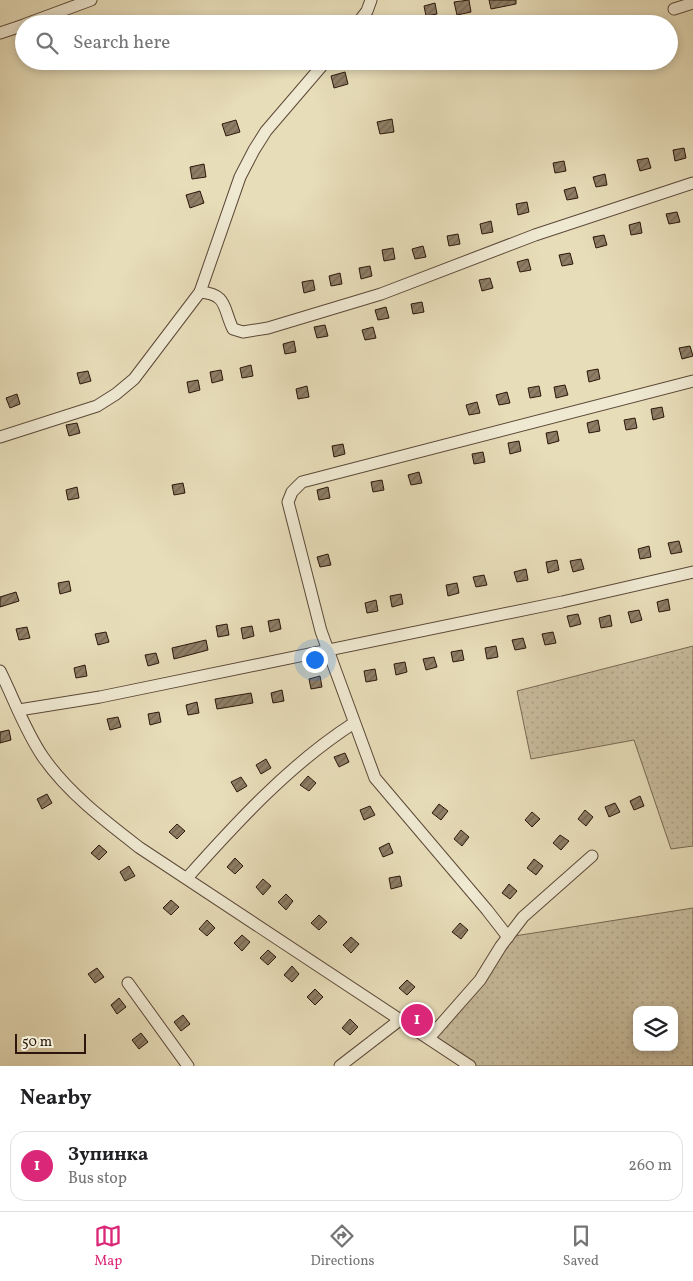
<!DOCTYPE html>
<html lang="en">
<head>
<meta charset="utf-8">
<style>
	:root { --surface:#fff; --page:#f2f2f2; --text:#202124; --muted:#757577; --line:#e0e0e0; --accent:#db2777 }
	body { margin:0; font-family:Vollkorn,serif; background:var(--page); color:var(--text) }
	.controls { position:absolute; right:15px; bottom:15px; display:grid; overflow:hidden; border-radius:10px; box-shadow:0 2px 8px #0003 }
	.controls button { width:45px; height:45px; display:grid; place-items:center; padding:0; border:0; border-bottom:1px solid var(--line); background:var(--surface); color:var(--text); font:25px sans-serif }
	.scale { position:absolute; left:15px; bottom:12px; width:71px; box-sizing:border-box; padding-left:5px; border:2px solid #2d170c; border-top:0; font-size:14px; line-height:18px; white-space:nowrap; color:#2d170c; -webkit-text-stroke:4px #efe9d2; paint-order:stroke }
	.you { position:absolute; left:314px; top:659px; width:18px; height:18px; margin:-12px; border:4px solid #fff; border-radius:50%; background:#1a73e8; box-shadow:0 0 0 8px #1a73e833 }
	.badge { display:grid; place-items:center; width:32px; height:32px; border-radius:50%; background:var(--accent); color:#fff; font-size:16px; font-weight:700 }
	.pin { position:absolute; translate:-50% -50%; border:2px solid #fff; box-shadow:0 1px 5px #0006 }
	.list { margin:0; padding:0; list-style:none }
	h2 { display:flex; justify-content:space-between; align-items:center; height:65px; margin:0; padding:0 20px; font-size:21px }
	h2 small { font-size:16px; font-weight:400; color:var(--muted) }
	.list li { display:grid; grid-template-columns:32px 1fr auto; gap:15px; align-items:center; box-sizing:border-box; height:70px; margin:0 10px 10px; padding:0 10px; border:1px solid var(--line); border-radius:15px }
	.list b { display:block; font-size:19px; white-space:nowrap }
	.list p { margin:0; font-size:16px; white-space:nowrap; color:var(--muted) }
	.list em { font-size:16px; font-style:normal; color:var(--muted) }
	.icon { flex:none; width:28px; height:28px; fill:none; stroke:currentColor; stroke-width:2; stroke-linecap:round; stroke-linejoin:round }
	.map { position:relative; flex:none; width:693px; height:1066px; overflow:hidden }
	.search { position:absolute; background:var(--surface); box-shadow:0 2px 8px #0003; left:15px; right:15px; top:15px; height:55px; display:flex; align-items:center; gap:12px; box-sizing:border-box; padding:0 18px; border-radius:28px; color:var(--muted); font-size:19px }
	.sheet { height:145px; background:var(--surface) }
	nav { display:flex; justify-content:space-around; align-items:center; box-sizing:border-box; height:70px; border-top:1px solid var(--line); background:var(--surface); font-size:14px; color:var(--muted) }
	nav a { display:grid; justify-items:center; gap:2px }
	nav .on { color:var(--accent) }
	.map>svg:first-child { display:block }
	.garden { fill:url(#garden-dots); stroke:#7a6954; fill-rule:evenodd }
	.building { fill:url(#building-hatch); stroke:#2d170c }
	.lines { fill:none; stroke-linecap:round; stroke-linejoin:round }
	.minor-casing { stroke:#5c4837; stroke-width:13 }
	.minor { stroke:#efe9d2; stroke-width:11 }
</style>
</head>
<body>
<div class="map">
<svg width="693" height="1066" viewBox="0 0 693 1066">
	<defs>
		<pattern id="garden-dots" width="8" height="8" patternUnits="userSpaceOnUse" patternTransform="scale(1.25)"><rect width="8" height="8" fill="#c7bb9c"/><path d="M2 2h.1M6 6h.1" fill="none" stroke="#aba085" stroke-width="1.8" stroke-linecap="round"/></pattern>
		<pattern id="building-hatch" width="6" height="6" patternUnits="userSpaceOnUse" patternTransform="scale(1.25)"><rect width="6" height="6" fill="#8e7e66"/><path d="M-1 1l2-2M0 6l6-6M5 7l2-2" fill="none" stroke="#746652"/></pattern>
	</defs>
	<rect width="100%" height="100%" fill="#e7ddb9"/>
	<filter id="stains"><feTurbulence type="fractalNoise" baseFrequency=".004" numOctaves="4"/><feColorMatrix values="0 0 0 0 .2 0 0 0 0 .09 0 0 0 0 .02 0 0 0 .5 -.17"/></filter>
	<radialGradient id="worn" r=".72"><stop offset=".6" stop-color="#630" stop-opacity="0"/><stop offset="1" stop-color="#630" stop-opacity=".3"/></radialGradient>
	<g class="garden">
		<path d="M693,646V846L671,849L634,740L531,759L517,691Z"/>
		<path d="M693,908V1066H470L429,1038L508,937ZM637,1010H674V1047H637Z"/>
	</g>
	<g class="building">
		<path d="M469,0L471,12L457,15L454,2Z"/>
		<path d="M489,0H516V4L491,9Z"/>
		<path d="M435,3L437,14L426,16L424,6Z"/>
		<path d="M409,16L411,24H386V20Z"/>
		<path d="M345,72L348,84L334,88L331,76Z"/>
		<path d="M392,119L394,132L380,134L377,122Z"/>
		<path d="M236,120L240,132L226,136L222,124Z"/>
		<path d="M684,148L686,158L675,161L673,150Z"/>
		<path d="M648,158L651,168L640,171L637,160Z"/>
		<path d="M564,161L566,171L555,173L553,163Z"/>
		<path d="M204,164L206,177L192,179L190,167Z"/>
		<path d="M605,174L607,185L596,187L593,177Z"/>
		<path d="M575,187L578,198L567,200L564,190Z"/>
		<path d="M200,191L204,203L190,208L186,195Z"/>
		<path d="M527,202L529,212L518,215L516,204Z"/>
		<path d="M677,212L680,222L669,224L666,214Z"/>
		<path d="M491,221L493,232L482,234L480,224Z"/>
		<path d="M640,222L642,233L631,235L629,225Z"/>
		<path d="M458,234L460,244L449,246L447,236Z"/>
		<path d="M604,235L607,245L596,248L593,237Z"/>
		<path d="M423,246L426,257L415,259L412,249Z"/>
		<path d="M393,248L395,259L384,261L382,250Z"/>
		<path d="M570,253L573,264L562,266L559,255Z"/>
		<path d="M528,259L531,270L520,272L517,262Z"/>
		<path d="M370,266L372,276L361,279L359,268Z"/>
		<path d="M340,273L342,284L331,286L329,276Z"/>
		<path d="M490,278L493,288L482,291L479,280Z"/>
		<path d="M313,280L315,290L304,293L302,282Z"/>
		<path d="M422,302L424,312L413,314L411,304Z"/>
		<path d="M386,307L389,318L378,320L375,310Z"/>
		<path d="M325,325L328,336L317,338L314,327Z"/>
		<path d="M373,327L376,338L365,340L362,330Z"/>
		<path d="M294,341L296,352L285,354L283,344Z"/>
		<path d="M690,346L693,356L682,359L679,348Z"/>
		<path d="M251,365L253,376L242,378L240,368Z"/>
		<path d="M598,369L600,379L589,382L587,371Z"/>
		<path d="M221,370L223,380L212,383L210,372Z"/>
		<path d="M88,371L91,381L80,384L77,373Z"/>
		<path d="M198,380L200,390L189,393L187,382Z"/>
		<path d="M565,385L568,395L556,398L554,387Z"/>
		<path d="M307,386L309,397L298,399L296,389Z"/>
		<path d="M539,386L541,396L530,398L528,388Z"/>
		<path d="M507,392L510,403L499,405L496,395Z"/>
		<path d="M17,394L20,404L10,408L6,398Z"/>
		<path d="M477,402L480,413L469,415L466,405Z"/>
		<path d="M662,407L664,417L653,420L651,409Z"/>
		<path d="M635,418L637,428L626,430L624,420Z"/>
		<path d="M598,420L600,431L589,433L587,423Z"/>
		<path d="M77,423L80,433L69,436L66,425Z"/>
		<path d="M557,431L559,441L548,444L546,433Z"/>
		<path d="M519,441L521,451L510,454L508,443Z"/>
		<path d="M343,444L345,454L334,457L332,446Z"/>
		<path d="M483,452L485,462L474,464L472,454Z"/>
		<path d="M419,472L422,483L411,485L408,475Z"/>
		<path d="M382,480L384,490L373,492L371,482Z"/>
		<path d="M183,483L185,493L174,495L172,485Z"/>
		<path d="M77,487L79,498L68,500L66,490Z"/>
		<path d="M328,487L330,498L319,500L317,490Z"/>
		<path d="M679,541L682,552L671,554L668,543Z"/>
		<path d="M649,546L651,557L640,559L638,549Z"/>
		<path d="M328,554L331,565L320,567L317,557Z"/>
		<path d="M581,559L584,569L573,572L570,561Z"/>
		<path d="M557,560L559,570L548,573L546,562Z"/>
		<path d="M526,569L528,580L517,582L514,572Z"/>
		<path d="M484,575L487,585L476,587L473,577Z"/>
		<path d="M69,581L71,591L60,594L58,583Z"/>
		<path d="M457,583L459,593L448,596L446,585Z"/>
		<path d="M16,592L19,601L0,607V597Z"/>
		<path d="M401,594L403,604L392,607L390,596Z"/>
		<path d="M668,599L670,610L659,612L657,602Z"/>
		<path d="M376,600L378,611L367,613L365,603Z"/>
		<path d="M639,610L642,620L631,623L628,612Z"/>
		<path d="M578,614L581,624L570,627L567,616Z"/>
		<path d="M610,615L612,626L601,628L599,618Z"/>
		<path d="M279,619L281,629L270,632L268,621Z"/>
		<path d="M227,624L229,635L218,637L216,626Z"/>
		<path d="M252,626L254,636L243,639L241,628Z"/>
		<path d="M27,627L30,638L19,640L16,629Z"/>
		<path d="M106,632L109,642L98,645L95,634Z"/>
		<path d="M553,632L556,643L545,645L542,634Z"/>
		<path d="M523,638L526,648L515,650L512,640Z"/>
		<path d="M206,640L208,650L174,659L172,648Z"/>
		<path d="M496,646L498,657L487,659L485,648Z"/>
		<path d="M462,650L464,660L453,662L451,652Z"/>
		<path d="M156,653L159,663L148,666L145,655Z"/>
		<path d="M434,657L437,667L426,670L423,659Z"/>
		<path d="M405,662L407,672L396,675L394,664Z"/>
		<path d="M85,665L87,676L76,678L74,668Z"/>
		<path d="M375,669L377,680L366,682L364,671Z"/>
		<path d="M320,676L322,687L311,689L309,679Z"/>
		<path d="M282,690L284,701L273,703L271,693Z"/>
		<path d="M251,693L253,703L217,709L215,699Z"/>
		<path d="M197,702L199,713L188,715L186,705Z"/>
		<path d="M159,712L161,722L150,725L148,714Z"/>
		<path d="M118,717L121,727L110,730L107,719Z"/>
		<path d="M9,730L11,740L0,743V732Z"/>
		<path d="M345,753L349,762L339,767L334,757Z"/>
		<path d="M266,759L271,768L261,774L256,765Z"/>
		<path d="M308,776L316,783L309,791L300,785Z"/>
		<path d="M241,777L247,786L237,792L231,782Z"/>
		<path d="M47,794L52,803L42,809L37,799Z"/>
		<path d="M640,796L644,806L634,810L630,801Z"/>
		<path d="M615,803L620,812L609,817L605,807Z"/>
		<path d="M439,804L448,811L441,820L432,813Z"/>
		<path d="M370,806L375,815L364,820L360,810Z"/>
		<path d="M585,810L593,817L586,826L578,819Z"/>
		<path d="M532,812L540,819L532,827L525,820Z"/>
		<path d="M177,824L185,831L177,839L169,832Z"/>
		<path d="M461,830L469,837L462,846L454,839Z"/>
		<path d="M560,835L569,841L561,850L553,843Z"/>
		<path d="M389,843L393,853L383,857L379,848Z"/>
		<path d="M99,845L107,852L99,860L91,853Z"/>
		<path d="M235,858L243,866L235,874L227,867Z"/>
		<path d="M534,859L543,866L536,875L527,868Z"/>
		<path d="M129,866L135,876L125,881L120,872Z"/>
		<path d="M400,876L402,886L391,889L389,878Z"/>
		<path d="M263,879L271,886L263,895L256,887Z"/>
		<path d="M509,884L517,891L510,899L502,893Z"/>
		<path d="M286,894L293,901L286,910L278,902Z"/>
		<path d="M171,900L179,907L171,915L163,908Z"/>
		<path d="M319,915L327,922L319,930L311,923Z"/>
		<path d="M207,920L215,928L207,936L199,929Z"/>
		<path d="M460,923L468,930L461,939L452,932Z"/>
		<path d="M242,935L250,942L242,951L234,943Z"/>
		<path d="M351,937L359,944L351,953L343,945Z"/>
		<path d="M268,950L276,957L268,965L260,958Z"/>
		<path d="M292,966L299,974L292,982L284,975Z"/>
		<path d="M97,968L104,977L95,983L88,974Z"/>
		<path d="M407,980L415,987L407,995L399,988Z"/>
		<path d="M315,989L323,997L315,1005L307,997Z"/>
		<path d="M119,998L126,1007L117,1014L111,1005Z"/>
		<path d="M183,1015L190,1024L181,1031L174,1022Z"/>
		<path d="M350,1019L358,1027L350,1035L342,1028Z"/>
		<path d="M141,1033L148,1042L139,1049L132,1040Z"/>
	</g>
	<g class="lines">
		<defs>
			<g id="minor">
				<path d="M674,9L693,3"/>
				<path d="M26,24L91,0"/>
				<path d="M357,24L367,11L371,0"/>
				<path d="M0,33L24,25"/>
				<path d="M200,292C228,294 223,309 233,329L243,332L268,328L381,294L535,235L693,183"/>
				<path d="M0,437L97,406L116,394L134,379L200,292L240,177L254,150L266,131L326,61"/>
				<path d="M0,671C14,699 25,731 43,757C68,793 105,821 140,848L470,1066"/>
				<path d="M19,710L100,697L562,602L693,572"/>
				<path d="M187,878C237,822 290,764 354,723"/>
				<path d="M508,937L487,910L375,778L321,631L288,502L292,492L302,482L693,381"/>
				<path d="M128,983L188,1066"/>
				<path d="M429,1038L480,980L501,946L523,917L592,856"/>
				<path d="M340,1066L401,1019"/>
			</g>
		</defs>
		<use href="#minor" class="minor-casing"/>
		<use href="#minor" class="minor"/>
	</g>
	<rect width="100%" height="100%" filter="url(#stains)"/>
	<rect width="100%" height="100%" fill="url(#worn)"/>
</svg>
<div class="controls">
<button><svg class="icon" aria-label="layers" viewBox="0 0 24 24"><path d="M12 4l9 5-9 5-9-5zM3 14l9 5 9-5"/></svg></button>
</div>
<div class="scale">50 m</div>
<div class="you"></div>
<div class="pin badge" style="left:417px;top:1020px">1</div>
<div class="search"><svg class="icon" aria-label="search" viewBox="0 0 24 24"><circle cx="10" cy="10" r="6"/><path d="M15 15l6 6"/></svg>Search here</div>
</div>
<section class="sheet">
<h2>Nearby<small></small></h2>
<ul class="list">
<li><span class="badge">1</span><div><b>Зупинка</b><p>Bus stop</p></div><em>260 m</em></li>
</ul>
</section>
<nav>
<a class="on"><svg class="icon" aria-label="map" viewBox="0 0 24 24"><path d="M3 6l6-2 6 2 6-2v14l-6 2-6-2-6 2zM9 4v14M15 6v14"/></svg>Map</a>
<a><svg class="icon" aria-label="directions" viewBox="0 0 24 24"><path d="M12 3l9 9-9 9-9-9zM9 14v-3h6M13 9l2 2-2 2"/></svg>Directions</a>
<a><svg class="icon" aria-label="saved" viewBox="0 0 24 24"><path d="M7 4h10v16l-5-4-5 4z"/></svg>Saved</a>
</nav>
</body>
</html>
